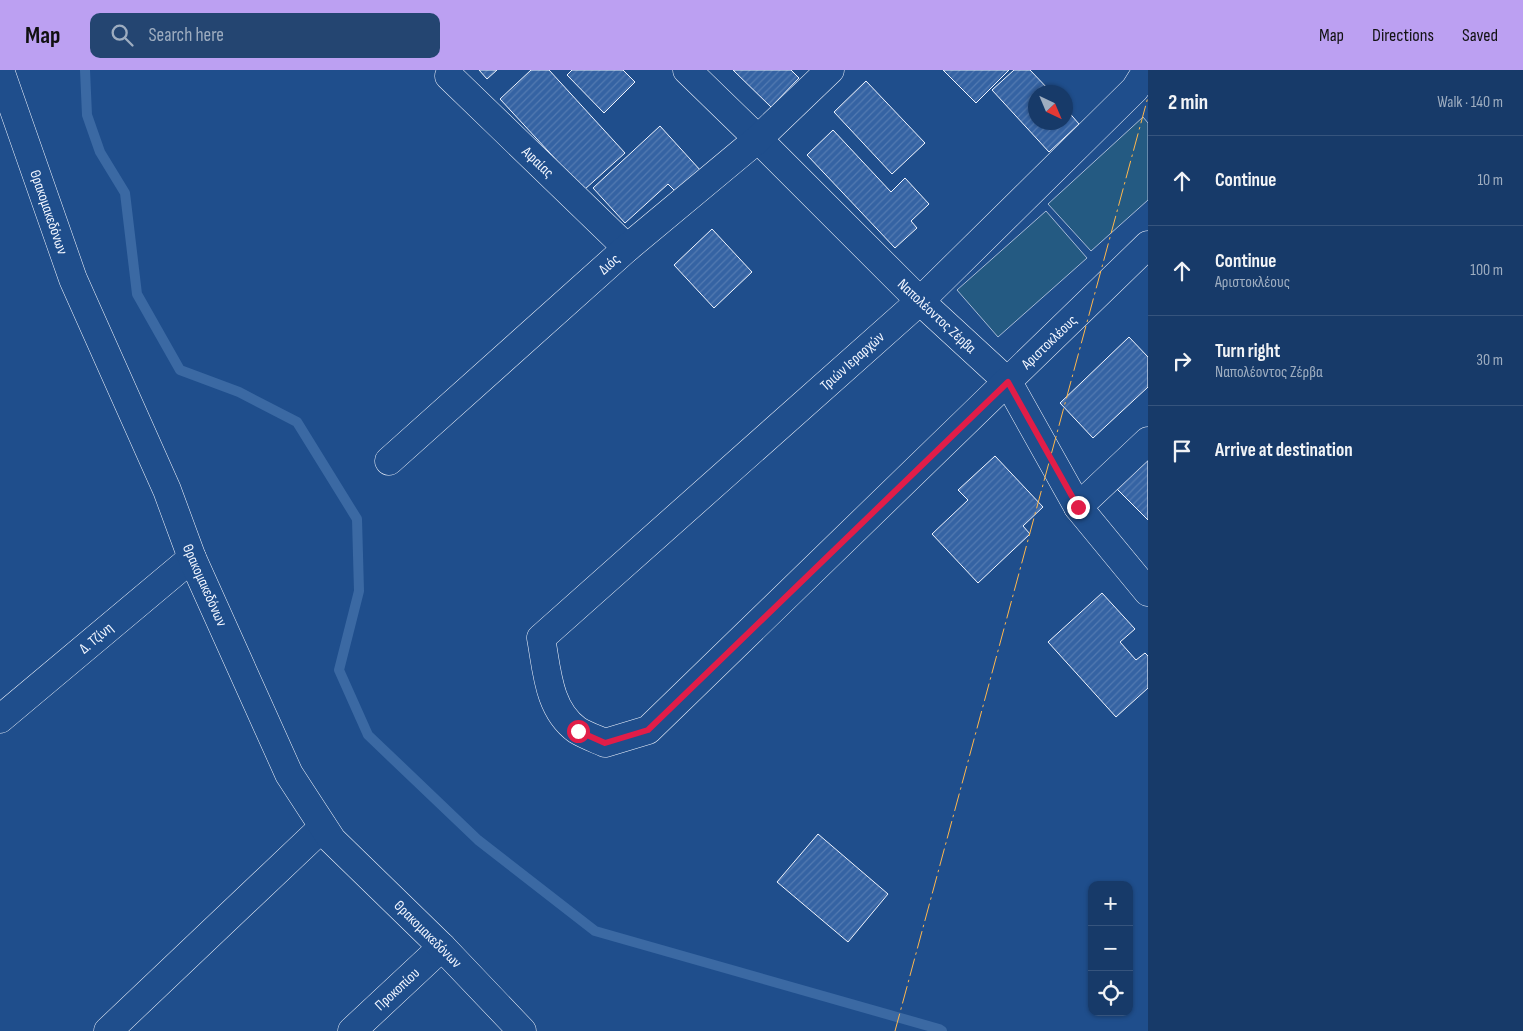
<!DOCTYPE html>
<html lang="en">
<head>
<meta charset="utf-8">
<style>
	:root { --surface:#173a69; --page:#244571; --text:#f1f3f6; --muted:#9eadc0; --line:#36547d; --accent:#bca0f2 }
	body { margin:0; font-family:"Sofia Sans Condensed",sans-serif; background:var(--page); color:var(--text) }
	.controls { position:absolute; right:15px; bottom:15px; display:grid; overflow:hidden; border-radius:10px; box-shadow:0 1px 4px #0004 }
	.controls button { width:45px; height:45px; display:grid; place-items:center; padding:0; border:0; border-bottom:1px solid var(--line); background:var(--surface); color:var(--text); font:25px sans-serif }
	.compass { position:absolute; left:1028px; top:15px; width:45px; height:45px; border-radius:50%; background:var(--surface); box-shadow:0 1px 4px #0004; rotate:136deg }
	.stop { position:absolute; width:15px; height:15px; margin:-11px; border:4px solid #e11d48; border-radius:50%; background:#fff }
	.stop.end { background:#e11d48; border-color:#fff; box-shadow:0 1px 5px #0008 }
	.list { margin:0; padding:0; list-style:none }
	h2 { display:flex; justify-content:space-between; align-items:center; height:65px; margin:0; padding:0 20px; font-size:21px }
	h2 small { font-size:16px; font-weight:400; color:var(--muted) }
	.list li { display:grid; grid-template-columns:32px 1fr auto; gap:15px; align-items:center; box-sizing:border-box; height:90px; padding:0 20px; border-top:1px solid var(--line) }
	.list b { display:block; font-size:19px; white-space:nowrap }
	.list p { margin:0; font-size:16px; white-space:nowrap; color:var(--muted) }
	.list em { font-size:16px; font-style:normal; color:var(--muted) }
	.icon { flex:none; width:28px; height:28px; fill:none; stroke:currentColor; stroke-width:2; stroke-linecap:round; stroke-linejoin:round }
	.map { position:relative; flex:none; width:1148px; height:961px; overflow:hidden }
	header { display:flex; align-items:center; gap:30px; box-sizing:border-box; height:70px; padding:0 25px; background:var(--accent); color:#111 }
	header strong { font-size:24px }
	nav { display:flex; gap:28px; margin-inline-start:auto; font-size:18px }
	.search { width:350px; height:45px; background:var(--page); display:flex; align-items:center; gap:12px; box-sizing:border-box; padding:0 18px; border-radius:10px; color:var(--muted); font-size:19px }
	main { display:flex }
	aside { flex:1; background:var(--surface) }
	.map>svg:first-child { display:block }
	.pitch { fill:#245a82; stroke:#a8bbd7 }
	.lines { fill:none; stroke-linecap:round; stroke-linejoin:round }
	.stream { stroke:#3b69a3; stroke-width:10 }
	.building { fill:url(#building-hatch); stroke:#f2f6ff }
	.minor-casing { stroke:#f2f6ff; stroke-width:29 }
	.major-casing { stroke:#f2f6ff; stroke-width:29 }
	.minor { stroke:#1f4e8c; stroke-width:28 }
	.major { stroke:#1f4e8c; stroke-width:28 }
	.power { stroke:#ffb74d; stroke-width:1; stroke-dasharray:18 4 2.5 4; stroke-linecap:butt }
	.route { stroke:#e11d48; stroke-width:6 }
	.labels { text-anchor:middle; stroke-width:4; stroke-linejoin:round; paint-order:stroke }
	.street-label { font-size:15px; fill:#f2f6ff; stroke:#1f4e8c }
</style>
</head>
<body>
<header>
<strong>Map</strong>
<div class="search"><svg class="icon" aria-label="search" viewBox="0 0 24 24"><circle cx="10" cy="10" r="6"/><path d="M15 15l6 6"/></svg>Search here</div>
<nav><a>Map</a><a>Directions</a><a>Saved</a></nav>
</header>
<main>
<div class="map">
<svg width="1148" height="961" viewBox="0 0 1148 961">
	<defs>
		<pattern id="building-hatch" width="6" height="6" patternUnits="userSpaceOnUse" patternTransform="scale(1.25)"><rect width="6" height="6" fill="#3563a3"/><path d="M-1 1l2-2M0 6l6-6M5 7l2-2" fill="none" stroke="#537ab1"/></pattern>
	</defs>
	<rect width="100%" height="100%" fill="#1f4e8c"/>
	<g class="pitch">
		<path d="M1143,47L1148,53V130L1091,181L1048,134Z"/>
		<path d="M1046,141L1087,188L998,267L957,220Z"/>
	</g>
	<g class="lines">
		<path class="stream" d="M85,0L87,45L100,82L125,123L137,224L180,300L239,322L297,352L357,449L359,521L339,600L368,665L478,770L595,861L939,959L942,961"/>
	</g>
	<g class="building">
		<path d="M479,0H497L487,9Z"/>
		<path d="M531,0H549L625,83L584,120L500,29Z"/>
		<path d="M572,0H623L635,12L604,43L567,5Z"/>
		<path d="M733,0H791L799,8L771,37Z"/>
		<path d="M943,0H1009L976,33Z"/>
		<path d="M1014,0H1030L1051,22H1036V52H1066V39L1079,54L1049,82L992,20Z"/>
		<path d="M866,11L925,73L892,104L834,42Z"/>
		<path d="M660,56L701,101L677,123L668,114L625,153L593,118Z"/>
		<path d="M833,60L891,122L905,108L929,134L911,151L917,158L895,178L807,85Z"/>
		<path d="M712,159L752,202L714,238L674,195Z"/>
		<path d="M1129,267L1148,287V317L1093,368L1060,333Z"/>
		<path d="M1148,382V450L1114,416Z"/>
		<path d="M995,386L1043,437L1023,456L1030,464L978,513L932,464L968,430L958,420Z"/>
		<path d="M1102,523L1135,559L1120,572L1136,590L1145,583L1148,586V618L1116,647L1048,572Z"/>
		<path d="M818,764L888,824L848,872L777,812Z"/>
	</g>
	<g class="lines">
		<defs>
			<g id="minor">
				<path d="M687,0L758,69L920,231L1008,312L1078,437L1148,522"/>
				<path d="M1147,0L1135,19L920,231L541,568C547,600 548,639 577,660C585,665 596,669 605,673L648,660L1148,175"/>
				<path d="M449,6L627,178"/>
				<path d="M389,391L627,178L758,69L830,0"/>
				<path d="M1078,437L1148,371"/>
				<path d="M0,649L192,488"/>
				<path d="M108,961L323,757"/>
				<path d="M352,961L442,877"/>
			</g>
			<path id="major" d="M0,0L73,209L167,420L192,488L289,704L332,770L442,877L522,961"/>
		</defs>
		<use href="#minor" class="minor-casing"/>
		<use href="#major" class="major-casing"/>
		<use href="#minor" class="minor"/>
		<use href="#major" class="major"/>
		<path class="power" d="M895,961L1148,27"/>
	</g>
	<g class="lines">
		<path class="route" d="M578,661L605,673L648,660L1008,312L1078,437"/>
	</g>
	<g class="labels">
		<g class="street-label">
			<text transform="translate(538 92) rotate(44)" y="5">Αφαίας</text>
			<text transform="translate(49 142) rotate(71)" y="5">Θρακομακεδόνων</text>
			<text transform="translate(609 194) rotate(-42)" y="5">Διός</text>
			<text transform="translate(937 246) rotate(43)" y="5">Ναπολέοντος Ζέρβα</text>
			<text transform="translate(1049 272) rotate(-44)" y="5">Αριστοκλέους</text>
			<text transform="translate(852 291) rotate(-42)" y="5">Τριών Ιεραρχών</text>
			<text transform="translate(205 515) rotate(66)" y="5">Θρακομακεδόνων</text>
			<text transform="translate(96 568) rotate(-40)" y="5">Δ. Τζίνη</text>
			<text transform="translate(428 864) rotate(45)" y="5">Θρακομακεδόνων</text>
			<text transform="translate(397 919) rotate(-43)" y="5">Προκοπίου</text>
		</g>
	</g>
</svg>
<div class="controls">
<button>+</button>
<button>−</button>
<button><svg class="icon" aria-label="locate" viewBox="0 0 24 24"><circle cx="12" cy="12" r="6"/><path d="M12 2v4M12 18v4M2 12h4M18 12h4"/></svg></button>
</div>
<svg class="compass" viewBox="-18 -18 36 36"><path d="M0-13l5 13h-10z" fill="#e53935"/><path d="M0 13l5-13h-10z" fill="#9eadc0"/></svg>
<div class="stop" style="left:578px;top:661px"></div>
<div class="stop end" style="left:1078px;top:437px"></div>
</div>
<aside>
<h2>2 min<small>Walk · 140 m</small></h2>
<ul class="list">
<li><svg class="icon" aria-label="ahead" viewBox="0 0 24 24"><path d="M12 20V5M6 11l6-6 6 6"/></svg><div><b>Continue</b></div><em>10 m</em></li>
<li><svg class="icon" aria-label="ahead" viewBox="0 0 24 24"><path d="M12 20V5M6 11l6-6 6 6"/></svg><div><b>Continue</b><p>Αριστοκλέους</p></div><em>100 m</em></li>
<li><svg class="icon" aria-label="right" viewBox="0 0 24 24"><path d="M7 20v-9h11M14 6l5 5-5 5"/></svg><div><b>Turn right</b><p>Ναπολέοντος Ζέρβα</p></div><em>30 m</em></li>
<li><svg class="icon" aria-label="arrive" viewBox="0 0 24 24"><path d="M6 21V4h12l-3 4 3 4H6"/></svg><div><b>Arrive at destination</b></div></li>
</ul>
</aside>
</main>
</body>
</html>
